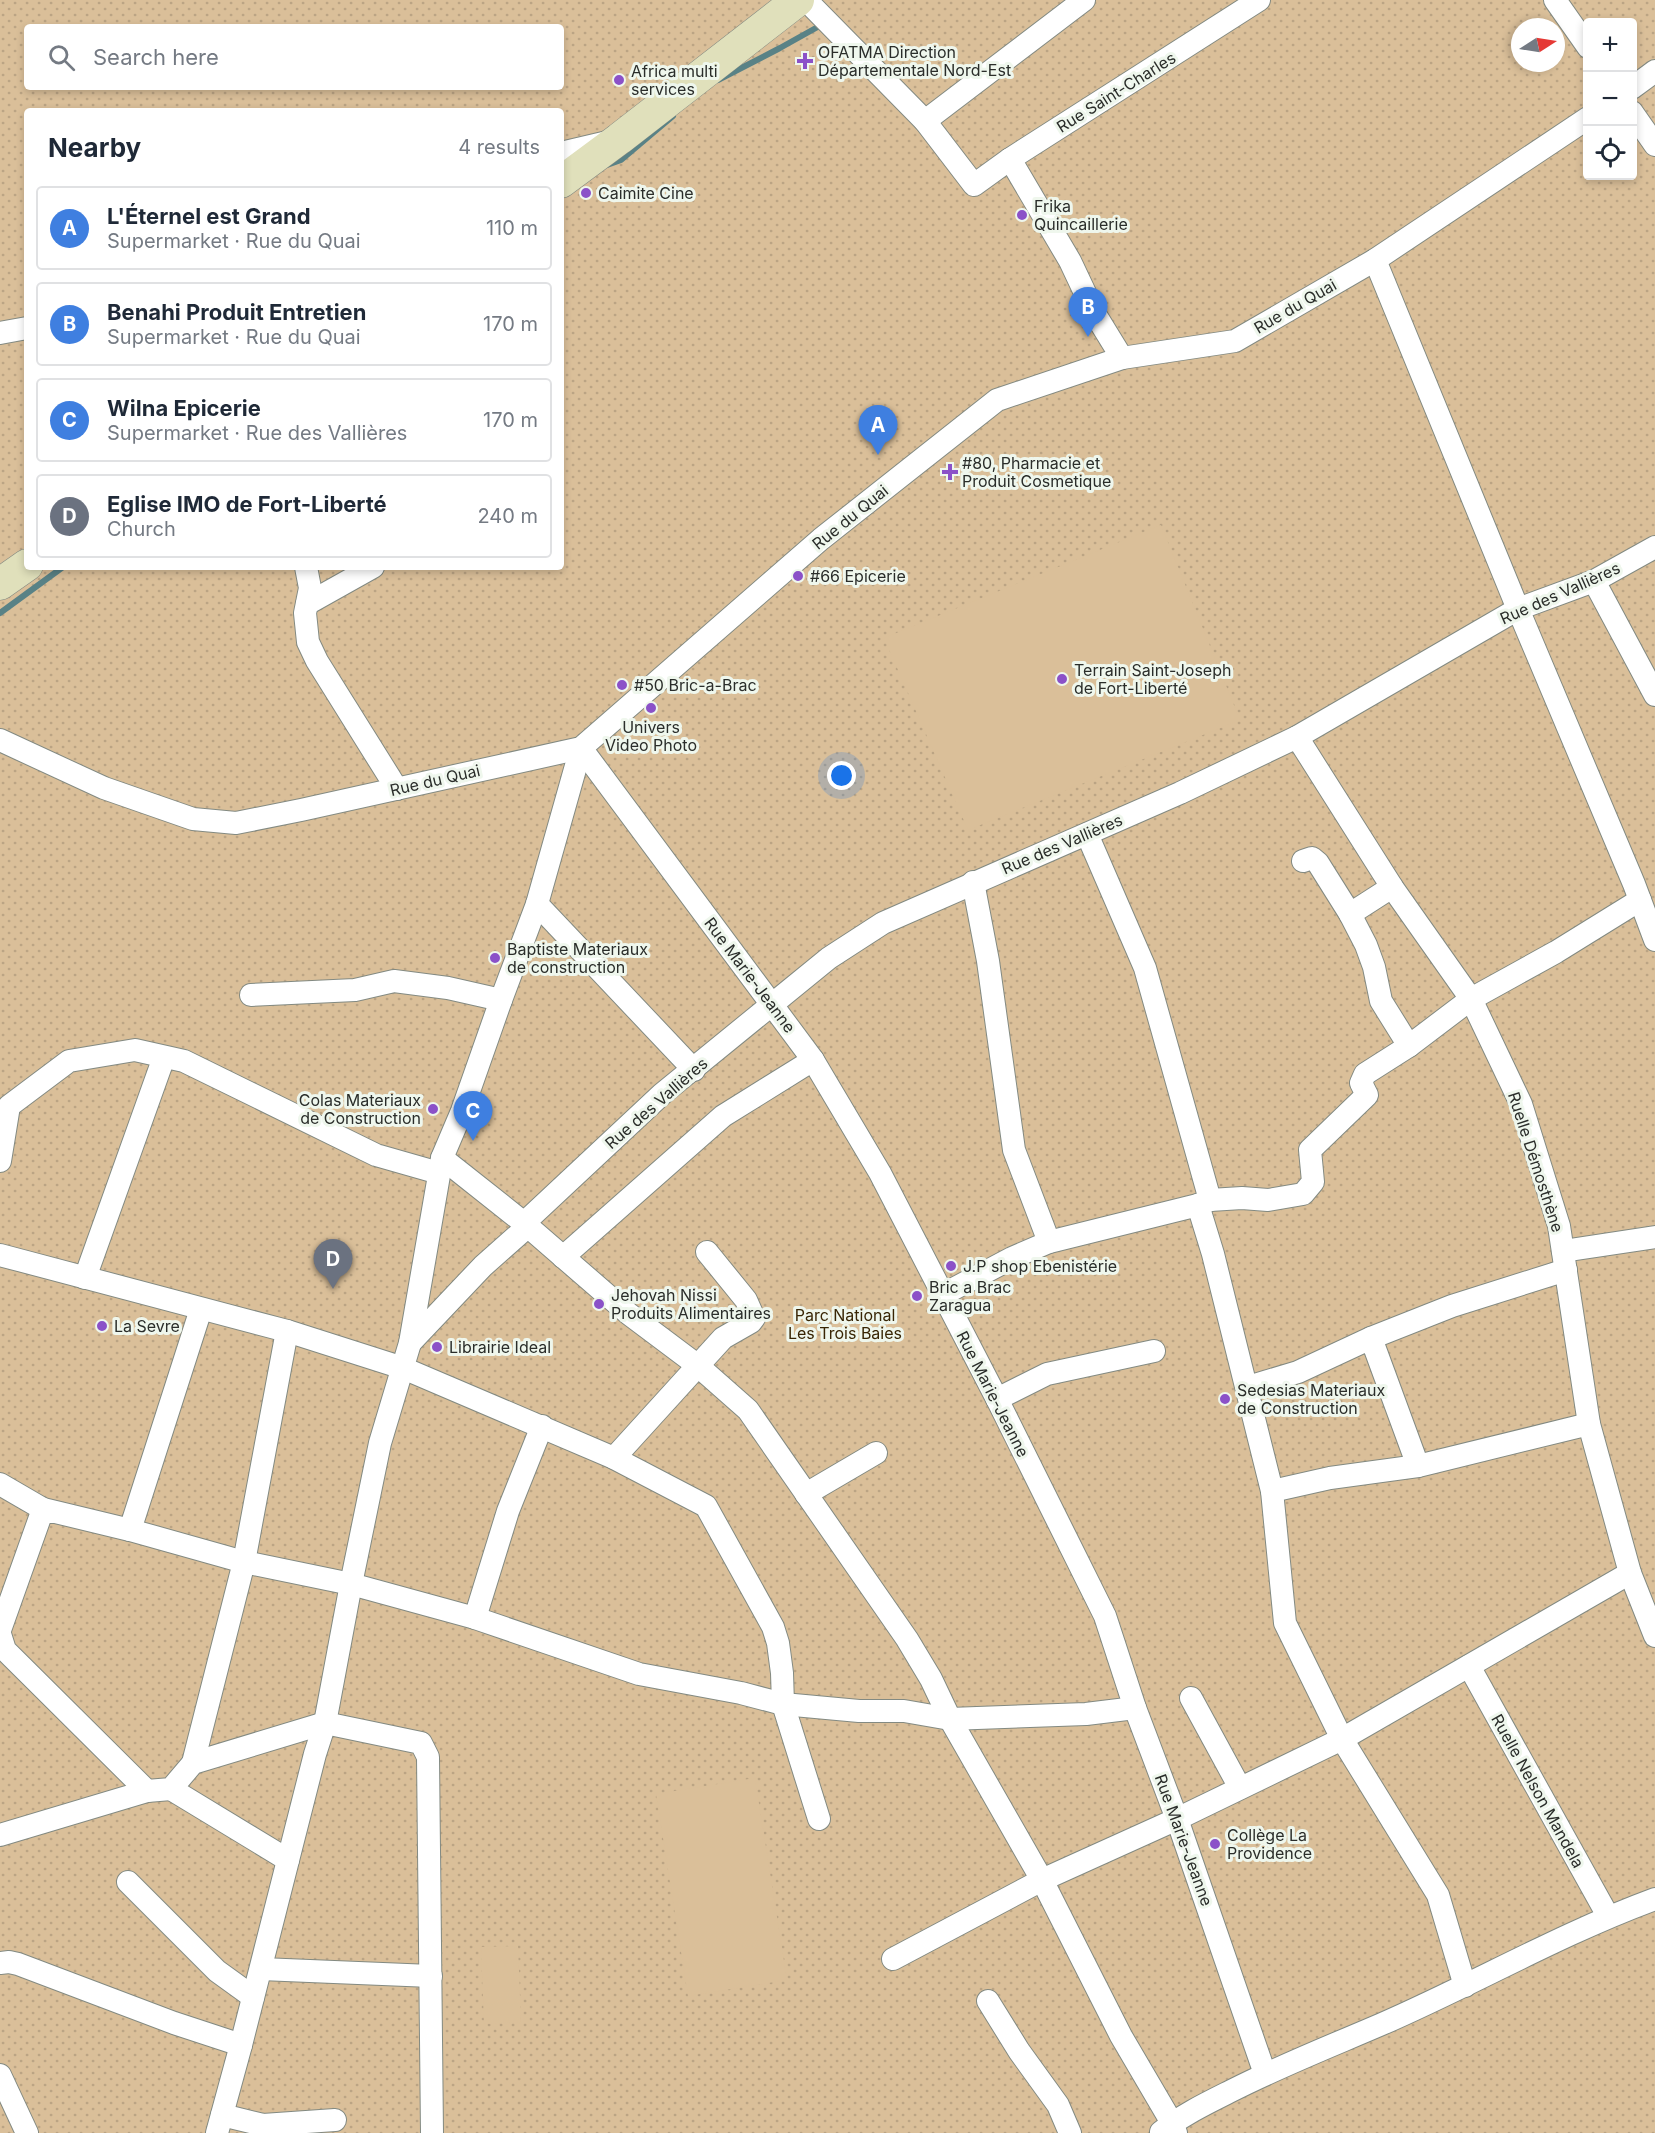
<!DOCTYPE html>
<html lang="en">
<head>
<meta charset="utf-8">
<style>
	:root { --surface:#fff; --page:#f6f6f7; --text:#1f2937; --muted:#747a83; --line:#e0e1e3; --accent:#8b51c8 }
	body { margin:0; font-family:Inter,sans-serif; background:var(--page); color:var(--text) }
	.controls { position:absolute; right:18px; top:18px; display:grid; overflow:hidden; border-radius:6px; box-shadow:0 3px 9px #0003 }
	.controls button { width:54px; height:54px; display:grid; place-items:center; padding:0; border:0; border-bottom:2px solid var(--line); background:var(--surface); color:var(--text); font:30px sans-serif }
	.compass { position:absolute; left:1511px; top:18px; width:54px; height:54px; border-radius:50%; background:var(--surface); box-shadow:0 3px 9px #0003; rotate:78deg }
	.you { position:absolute; left:842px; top:776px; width:21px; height:21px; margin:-15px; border:4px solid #fff; border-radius:50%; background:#1a73e8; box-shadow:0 0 0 9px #1a73e833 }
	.badge { display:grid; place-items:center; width:39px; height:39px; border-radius:50%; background:var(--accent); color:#fff; font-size:20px; font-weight:700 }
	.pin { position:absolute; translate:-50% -50px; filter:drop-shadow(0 2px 3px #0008) }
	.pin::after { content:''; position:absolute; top:32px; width:21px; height:18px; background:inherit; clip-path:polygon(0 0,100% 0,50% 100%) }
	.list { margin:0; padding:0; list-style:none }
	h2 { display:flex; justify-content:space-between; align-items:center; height:78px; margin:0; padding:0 24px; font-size:26px }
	h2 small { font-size:20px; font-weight:400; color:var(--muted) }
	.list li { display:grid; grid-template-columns:39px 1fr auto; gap:18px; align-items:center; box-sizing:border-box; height:84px; margin:0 12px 12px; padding:0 12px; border:2px solid var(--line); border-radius:6px }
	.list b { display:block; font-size:22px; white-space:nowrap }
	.list p { margin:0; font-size:20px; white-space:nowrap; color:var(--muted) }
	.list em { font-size:20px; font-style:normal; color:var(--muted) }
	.icon { flex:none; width:33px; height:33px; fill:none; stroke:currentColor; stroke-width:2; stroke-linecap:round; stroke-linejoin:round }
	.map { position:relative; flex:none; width:1655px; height:2133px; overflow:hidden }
	.search { position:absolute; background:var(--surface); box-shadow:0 3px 9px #0003; left:24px; top:24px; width:540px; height:66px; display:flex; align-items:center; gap:15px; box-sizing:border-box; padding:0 21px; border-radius:6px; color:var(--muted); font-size:22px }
	.panel { position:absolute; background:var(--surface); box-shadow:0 3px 9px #0003; left:24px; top:108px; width:540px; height:462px; border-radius:6px }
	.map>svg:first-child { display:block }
	.park { fill:url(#park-dots); fill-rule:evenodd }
	.pitch { fill:#dabf99 }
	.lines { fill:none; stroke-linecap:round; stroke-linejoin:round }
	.stream { stroke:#598286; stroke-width:6 }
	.street-casing { stroke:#838a82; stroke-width:24 }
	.secondary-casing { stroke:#838a82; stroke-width:33 }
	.street { stroke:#fff; stroke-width:22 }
	.secondary { stroke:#e0e0bb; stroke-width:32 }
	.poi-dot { fill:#8b51c8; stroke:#eff7ed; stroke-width:2 }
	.labels { text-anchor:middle; stroke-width:6; stroke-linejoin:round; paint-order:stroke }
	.poi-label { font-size:16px; fill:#2a2d2a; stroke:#eff7ed; text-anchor:start }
	.street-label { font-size:16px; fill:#2a2d2a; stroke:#eff7ed }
	.park-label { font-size:16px; fill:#382504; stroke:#eff7ed }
</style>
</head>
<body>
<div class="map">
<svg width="1655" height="2133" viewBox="0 0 1655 2133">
	<defs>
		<pattern id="park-dots" width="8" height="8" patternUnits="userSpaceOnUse" patternTransform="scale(1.5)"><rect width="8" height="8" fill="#dabf99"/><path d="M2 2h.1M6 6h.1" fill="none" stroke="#bba484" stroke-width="1.8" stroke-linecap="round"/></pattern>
	</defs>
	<rect width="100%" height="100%" fill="#eff7ed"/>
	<path class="park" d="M0,0H1655V2133H0ZM1588,22H1632V176H1588ZM27,27H561V87H27ZM1520,27H1556V63H1520ZM27,111H561V567H27Z"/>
	<g class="pitch">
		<path d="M1161,525L1240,720L968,830L884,638Z"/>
		<path d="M755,1778L787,1980L688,1996L656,1794Z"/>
		<path d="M518,1946L521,2022L484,2024L481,1947Z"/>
	</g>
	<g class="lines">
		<g class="stream">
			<path d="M718,80L780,48L823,24"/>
			<path d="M607,165L621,160L673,116"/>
			<path d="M0,613L63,567"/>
		</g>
		<defs>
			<g id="street">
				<path d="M806,0L925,121L974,185L1010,159L1259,0"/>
				<path d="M1555,0L1588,47"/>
				<path d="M1632,88L1655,71"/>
				<path d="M1632,112L1655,145"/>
				<path d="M925,121L1084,0"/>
				<path d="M561,153L612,141"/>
				<path d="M1010,159L1070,261L1095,314L1122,358"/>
				<path d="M1375,260L1518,609L1634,884L1655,940"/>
				<path d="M0,333L27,328"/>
				<path d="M306,567L310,588L305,613L308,642L317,661L397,789"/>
				<path d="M1594,581L1655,695"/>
				<path d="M307,604L373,567"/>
				<path d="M1297,737L1392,887L1471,999L1521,1104L1559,1226L1589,1424L1630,1573L1655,1636"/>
				<path d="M0,740L104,788L193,819L236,823L301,810L581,748L821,539L997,400L1122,358L1235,341L1375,260L1588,118"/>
				<path d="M581,748L813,1060L880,1173L997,1399L1105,1616L1135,1708L1177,1819L1265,2074"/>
				<path d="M1087,834L1145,968L1210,1200L1198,1205L1213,1254L1272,1491L1285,1623L1342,1739L1438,1895L1465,1986"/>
				<path d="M1303,861L1312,858L1318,863L1350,914L1366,945L1374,967L1381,1001L1409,1046"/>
				<path d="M973,882L988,961L1014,1150L1049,1242"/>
				<path d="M537,904L694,1070"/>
				<path d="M1350,914L1392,887"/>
				<path d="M251,995L355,990L394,981L448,988L501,1000"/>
				<path d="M442,1158L524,1223L629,1314L697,1365L748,1410L907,1639L931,1679L950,1719L1042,1880L1121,2036L1172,2123L1176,2133"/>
				<path d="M0,1161L9,1106L69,1061L135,1050L184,1061L376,1155L439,1173"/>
				<path d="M1210,1200L1242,1198L1268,1200L1303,1194L1313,1182L1310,1150L1367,1095L1361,1083L1365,1074L1409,1046L1471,999L1556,952L1640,900"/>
				<path d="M524,1223L662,1094L829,958L883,923L1180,793L1297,737L1518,609L1594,581L1655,547"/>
				<path d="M1563,1251L1655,1237"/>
				<path d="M0,1255L287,1331L403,1368L614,1458L706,1506L773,1627L778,1643L782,1673L783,1704L819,1819"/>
				<path d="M563,1257L723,1116L813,1060"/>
				<path d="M85,1278L164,1057"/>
				<path d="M942,1295L1012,1258L1049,1242L1198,1205"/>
				<path d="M1371,1338L1452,1306L1566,1270"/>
				<path d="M410,1343L483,1266L527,1227"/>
				<path d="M1248,1387L1298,1372L1371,1338L1418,1466"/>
				<path d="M997,1399L1047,1374L1154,1351"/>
				<path d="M614,1458L723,1338L751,1322L754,1318L746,1300L707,1252"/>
				<path d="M0,1484L43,1509"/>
				<path d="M1272,1491L1330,1478L1418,1466L1589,1424"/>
				<path d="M806,1494L876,1453"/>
				<path d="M130,1530L201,1309"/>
				<path d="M475,1618L508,1511L542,1426"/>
				<path d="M0,1630L43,1509L130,1530L244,1562L351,1584L475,1618L639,1674L741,1693L783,1704L859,1711H904L950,1719L1086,1714L1135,1708"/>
				<path d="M0,1634L5,1650L147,1791"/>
				<path d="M1469,1666L1608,1916"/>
				<path d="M1191,1698L1240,1788"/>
				<path d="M193,1763L244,1562L287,1331"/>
				<path d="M171,1789L288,1860"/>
				<path d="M0,1835L147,1791L171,1789L193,1763L325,1723L421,1743L428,1757L432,2133"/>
				<path d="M128,1882L217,1971L253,1997"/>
				<path d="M893,1959L1042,1880L1177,1819L1342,1739L1630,1573"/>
				<path d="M0,1963L9,1962L18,1964L174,2023L241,2045"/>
				<path d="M261,1969L431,1976"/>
				<path d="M988,2001L1019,2051L1058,2105L1070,2133"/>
				<path d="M0,2075L27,2133"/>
				<path d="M222,2115L263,2125L335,2120"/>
				<path d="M1161,2132C1182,2115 1207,2103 1231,2091C1280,2066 1331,2046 1382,2024C1474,1984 1560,1934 1655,1899"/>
				<path d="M217,2133L241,2045L315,1754L325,1723L351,1584L380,1443L410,1343L442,1158L462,1111L501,1000L537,904L581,748"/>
			</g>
			<g id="secondary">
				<path d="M561,182L619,139L798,0"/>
				<path d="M0,584L27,565"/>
			</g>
		</defs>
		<use href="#street" class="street-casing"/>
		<use href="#secondary" class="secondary-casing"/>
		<use href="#street" class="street"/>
		<use href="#secondary" class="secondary"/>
	</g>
	<g class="poi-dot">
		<path d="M802 52h6v6h6v6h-6v6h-6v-6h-6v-6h6z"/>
		<circle cx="619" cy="80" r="6"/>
		<circle cx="586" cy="193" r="6"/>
		<circle cx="1022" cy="215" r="6"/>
		<path d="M947 463h6v6h6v6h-6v6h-6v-6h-6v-6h6z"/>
		<circle cx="798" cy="576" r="6"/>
		<circle cx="1062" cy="679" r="6"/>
		<circle cx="622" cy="685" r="6"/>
		<circle cx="651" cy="708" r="6"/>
		<circle cx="495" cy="958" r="6"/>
		<circle cx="433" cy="1109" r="6"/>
		<circle cx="951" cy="1266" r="6"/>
		<circle cx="917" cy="1296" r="6"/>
		<circle cx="599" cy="1304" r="6"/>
		<circle cx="102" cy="1326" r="6"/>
		<circle cx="437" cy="1347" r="6"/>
		<circle cx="1225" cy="1399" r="6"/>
		<circle cx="1215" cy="1844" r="6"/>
	</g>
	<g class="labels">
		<g class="poi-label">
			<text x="818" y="58">OFATMA Direction<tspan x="818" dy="18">Départementale Nord-Est</tspan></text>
			<text x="631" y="77">Africa multi<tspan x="631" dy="18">services</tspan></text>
			<text x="598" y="199">Caimite Cine</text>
			<text x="1034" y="212">Frika<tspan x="1034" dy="18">Quincaillerie</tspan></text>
			<text x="962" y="469">#80, Pharmacie et<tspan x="962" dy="18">Produit Cosmetique</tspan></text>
			<text x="810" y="582">#66 Epicerie</text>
			<text x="1074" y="676">Terrain Saint-Joseph<tspan x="1074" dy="18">de Fort-Liberté</tspan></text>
			<text x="634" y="691">#50 Bric-a-Brac</text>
			<text x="651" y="733" text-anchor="middle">Univers<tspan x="651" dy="18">Video Photo</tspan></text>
			<text x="507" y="955">Baptiste Materiaux<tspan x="507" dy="18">de construction</tspan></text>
			<text x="421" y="1106" text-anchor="end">Colas Materiaux<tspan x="421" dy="18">de Construction</tspan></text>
			<text x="963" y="1272">J.P shop Ebenistérie</text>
			<text x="929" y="1293">Bric a Brac<tspan x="929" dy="18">Zaragua</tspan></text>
			<text x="611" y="1301">Jehovah Nissi<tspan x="611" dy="18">Produits Alimentaires</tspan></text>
			<text x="114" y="1332">La Sevre</text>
			<text x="449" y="1353">Librairie Ideal</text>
			<text x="1237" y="1396">Sedesias Materiaux<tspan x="1237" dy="18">de Construction</tspan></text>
			<text x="1227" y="1841">Collège La<tspan x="1227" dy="18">Providence</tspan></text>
		</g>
		<g class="street-label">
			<text transform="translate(1116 92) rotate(-32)" y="6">Rue Saint-Charles</text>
			<text transform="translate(1295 306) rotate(-30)" y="6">Rue du Quai</text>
			<text transform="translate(850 517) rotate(-39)" y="6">Rue du Quai</text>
			<text transform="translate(1560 593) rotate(-24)" y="6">Rue des Vallières</text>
			<text transform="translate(435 780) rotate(-13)" y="6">Rue du Quai</text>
			<text transform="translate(1062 844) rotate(-23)" y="6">Rue des Vallières</text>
			<text transform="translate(750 975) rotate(53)" y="6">Rue Marie-Jeanne</text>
			<text transform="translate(656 1103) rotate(-41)" y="6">Rue des Vallières</text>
			<text transform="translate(1536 1162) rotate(72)" y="6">Ruelle Démosthène</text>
			<text transform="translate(993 1394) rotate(63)" y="6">Rue Marie-Jeanne</text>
			<text transform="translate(1538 1791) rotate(61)" y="6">Ruelle Nelson Mandela</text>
			<text transform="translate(1184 1840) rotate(70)" y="6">Rue Marie-Jeanne</text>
		</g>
		<g class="park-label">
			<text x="845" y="1321">Parc National<tspan x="845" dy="18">Les Trois Baies</tspan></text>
		</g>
	</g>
</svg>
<div class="controls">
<button>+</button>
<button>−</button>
<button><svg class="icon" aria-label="locate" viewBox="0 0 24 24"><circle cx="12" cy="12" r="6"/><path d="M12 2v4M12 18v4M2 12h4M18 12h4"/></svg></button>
</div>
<svg class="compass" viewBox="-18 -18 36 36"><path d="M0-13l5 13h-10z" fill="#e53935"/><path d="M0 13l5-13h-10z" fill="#747a83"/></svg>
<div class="you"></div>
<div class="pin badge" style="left:878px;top:455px;background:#3f7fe0">A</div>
<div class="pin badge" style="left:1088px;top:337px;background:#3f7fe0">B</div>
<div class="pin badge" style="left:473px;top:1141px;background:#3f7fe0">C</div>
<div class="pin badge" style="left:333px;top:1289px;background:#6b7280">D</div>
<div class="search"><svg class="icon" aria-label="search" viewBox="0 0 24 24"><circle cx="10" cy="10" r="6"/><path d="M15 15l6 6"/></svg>Search here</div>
<section class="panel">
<h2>Nearby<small>4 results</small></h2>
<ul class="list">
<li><span class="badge" style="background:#3f7fe0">A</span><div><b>L'Éternel est Grand</b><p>Supermarket · Rue du Quai</p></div><em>110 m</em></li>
<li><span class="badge" style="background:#3f7fe0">B</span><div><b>Benahi Produit Entretien</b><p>Supermarket · Rue du Quai</p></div><em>170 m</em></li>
<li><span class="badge" style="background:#3f7fe0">C</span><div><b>Wilna Epicerie</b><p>Supermarket · Rue des Vallières</p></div><em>170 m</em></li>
<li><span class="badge" style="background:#6b7280">D</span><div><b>Eglise IMO de Fort-Liberté</b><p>Church</p></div><em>240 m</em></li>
</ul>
</section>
</div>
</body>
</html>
